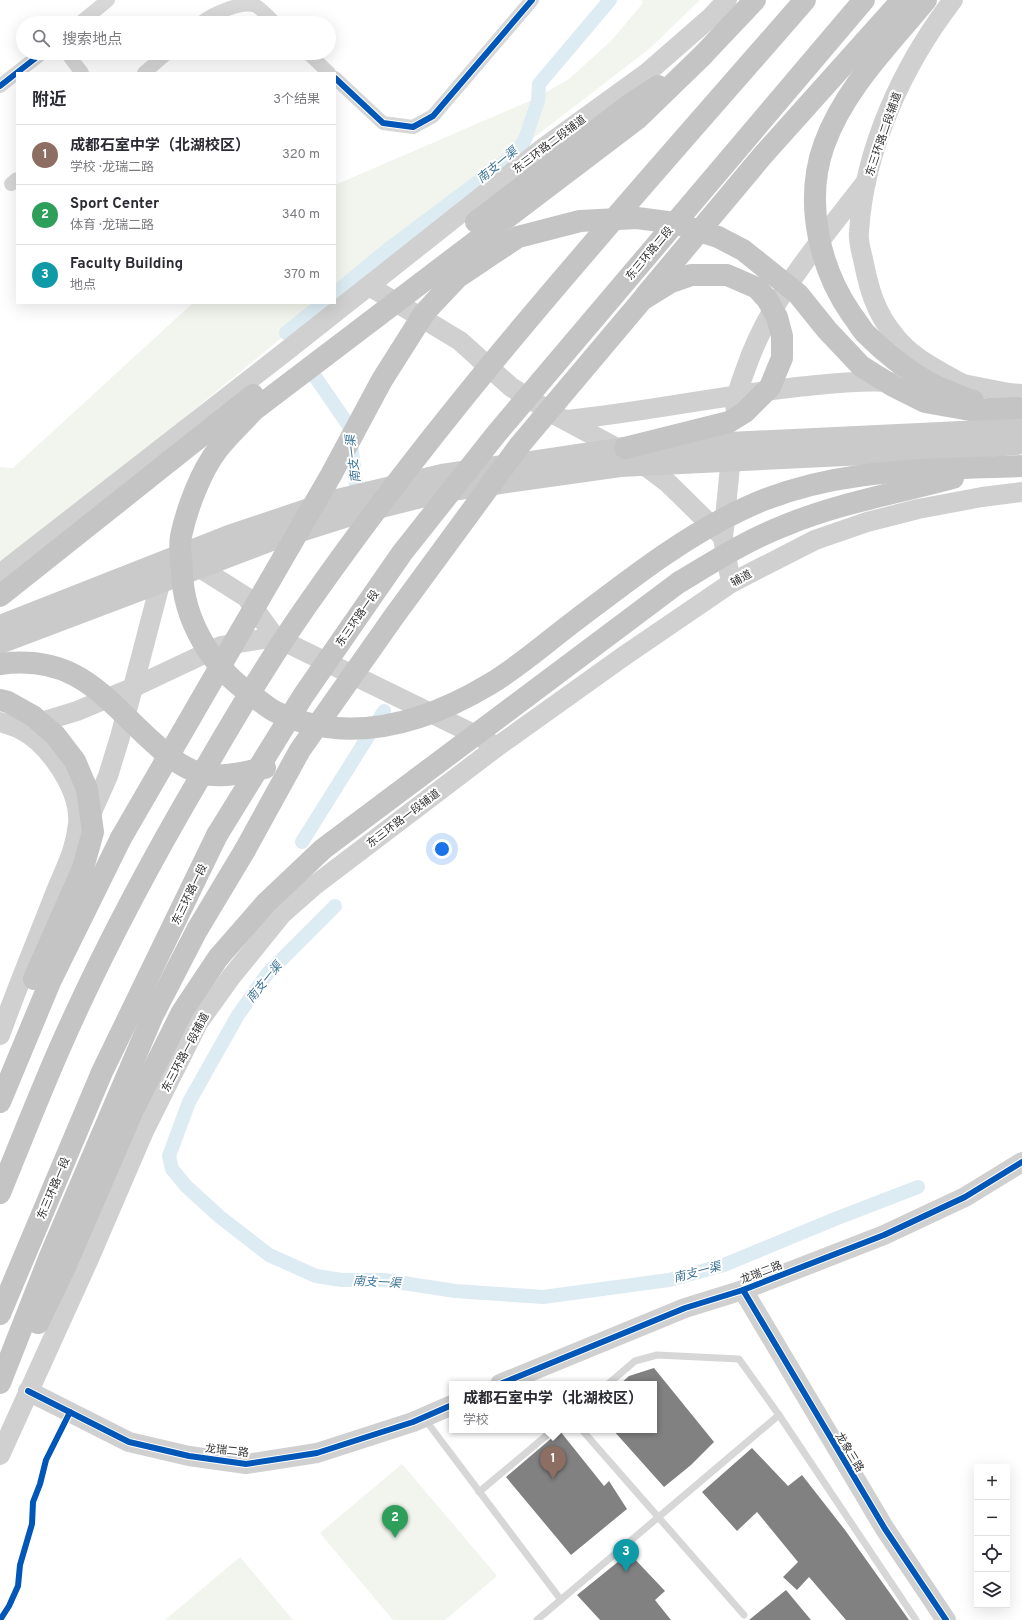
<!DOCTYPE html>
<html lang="zh">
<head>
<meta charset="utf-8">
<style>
	:root { --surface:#fff; --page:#f2f2f3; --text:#2b2b33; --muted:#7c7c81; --line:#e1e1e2; --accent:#7c3aed }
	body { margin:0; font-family:Overpass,"Noto Sans SC",sans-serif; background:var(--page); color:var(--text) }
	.controls { position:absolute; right:12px; bottom:12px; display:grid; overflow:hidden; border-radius:0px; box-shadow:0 4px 16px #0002 }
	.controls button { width:36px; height:36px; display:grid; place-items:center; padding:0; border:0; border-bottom:1px solid var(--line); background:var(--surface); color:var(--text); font:20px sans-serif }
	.you { position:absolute; left:442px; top:849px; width:14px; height:14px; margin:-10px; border:3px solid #fff; border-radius:50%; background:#1a73e8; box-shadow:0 0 0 6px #1a73e833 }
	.badge { display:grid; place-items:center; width:26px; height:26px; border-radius:50%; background:var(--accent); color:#fff; font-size:13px; font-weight:700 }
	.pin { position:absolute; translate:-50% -33px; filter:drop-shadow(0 1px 2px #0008) }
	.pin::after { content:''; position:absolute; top:21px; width:14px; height:12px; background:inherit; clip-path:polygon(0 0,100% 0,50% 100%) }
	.popup { position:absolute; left:449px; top:1381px; width:208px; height:52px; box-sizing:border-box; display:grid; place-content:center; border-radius:0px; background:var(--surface); filter:drop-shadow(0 1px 3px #0005); font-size:13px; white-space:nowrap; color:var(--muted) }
	.popup b { font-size:15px; color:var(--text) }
	.popup::after { content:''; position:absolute; left:50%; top:100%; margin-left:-8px; border:8px solid transparent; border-top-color:var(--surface) }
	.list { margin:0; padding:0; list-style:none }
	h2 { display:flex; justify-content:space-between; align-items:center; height:52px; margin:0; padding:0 16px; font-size:17px }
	h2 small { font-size:13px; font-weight:400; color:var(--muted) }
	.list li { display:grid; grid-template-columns:26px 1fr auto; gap:12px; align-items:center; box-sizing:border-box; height:60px; padding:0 16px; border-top:1px solid var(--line) }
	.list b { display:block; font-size:15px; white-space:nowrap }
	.list p { margin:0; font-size:13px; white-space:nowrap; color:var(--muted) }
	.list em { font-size:13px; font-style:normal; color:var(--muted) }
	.icon { flex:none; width:22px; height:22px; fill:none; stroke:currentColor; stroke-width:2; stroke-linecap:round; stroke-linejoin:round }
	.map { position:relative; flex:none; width:1022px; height:1620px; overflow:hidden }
	.search { position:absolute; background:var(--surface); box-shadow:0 4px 16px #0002; left:16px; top:16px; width:320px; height:44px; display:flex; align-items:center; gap:10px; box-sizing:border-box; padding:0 14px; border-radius:22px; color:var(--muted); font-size:15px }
	.panel { position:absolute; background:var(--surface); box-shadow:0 4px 16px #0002; left:16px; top:72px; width:320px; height:232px; border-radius:0px }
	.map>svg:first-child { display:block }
	.green { fill:#f1f5ed }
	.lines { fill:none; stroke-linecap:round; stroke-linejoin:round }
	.canal { stroke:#ddebf3; stroke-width:14 }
	.building { fill:#818181 }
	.lane { stroke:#d7d7d7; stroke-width:7 }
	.street { stroke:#d7d7d7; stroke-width:14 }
	.secondary { stroke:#d0d0d0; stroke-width:20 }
	.highway { stroke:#c4c4c4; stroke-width:22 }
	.primary-bridge { stroke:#cacaca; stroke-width:22 }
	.highway-bridge { stroke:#c4c4c4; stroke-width:22 }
	.cycleway-casing { stroke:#fff; stroke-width:8 }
	.cycleway { stroke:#0057b8; stroke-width:6 }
	.labels { text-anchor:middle; stroke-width:4; stroke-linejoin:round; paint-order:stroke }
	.street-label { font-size:11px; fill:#333; stroke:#fff }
	.water-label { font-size:12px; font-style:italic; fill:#3f7597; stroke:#fff }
</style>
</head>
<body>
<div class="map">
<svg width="1022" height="1620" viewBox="0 0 1022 1620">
	<rect width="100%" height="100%" fill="#fff"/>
	<g class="green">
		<path d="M641,0H700L649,49L380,256L335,294V185L532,100L569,79L612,40L643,3Z"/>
		<path d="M193,303H324L100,487L0,561V467L13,468Z"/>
		<path d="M402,1464L497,1576L445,1620H393L320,1533Z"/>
		<path d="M240,1557L293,1620H165Z"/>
	</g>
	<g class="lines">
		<g class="canal">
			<path d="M335,293L391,247L507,160L524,142L538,101L539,84L610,0"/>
			<path d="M286,333L323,303"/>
			<path d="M316,378L349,426L358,501"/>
			<path d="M302,842L384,711"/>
			<path d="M335,906L268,973L238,1015L189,1102L169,1156L172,1169L186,1186L220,1217L269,1255L316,1276L342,1280H384L455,1291L543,1297L669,1280L724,1265L835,1219L918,1187"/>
		</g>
	</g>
	<g class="building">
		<path d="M654,1368L714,1442L691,1465L664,1487L613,1430H654V1384H620L629,1376Z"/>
		<path d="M560,1431L604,1486L609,1481L627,1509L571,1555L506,1477Z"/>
		<path d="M752,1448L788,1486L802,1475L845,1530L909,1620H846L809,1577L797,1590L783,1577L798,1562L757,1512L737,1531L702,1492Z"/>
		<path d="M629,1553L665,1591L655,1600L671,1620H600L577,1595Z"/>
		<path d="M786,1590L811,1620H749Z"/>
	</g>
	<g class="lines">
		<g class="lane">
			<path d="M608,1384L635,1361L657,1355L739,1359L779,1415L916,1620"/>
			<path d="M424,1418L561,1600"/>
			<path d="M582,1430L744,1615"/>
			<path d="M479,1492L553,1430"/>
			<path d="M537,1620L779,1415"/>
		</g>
		<g class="street">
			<path d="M80,23L108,0"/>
			<path d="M201,23C212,14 243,0 256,6C263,10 269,18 275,23"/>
			<path d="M67,53L82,73"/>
			<path d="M308,53L329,73"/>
			<path d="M144,73L167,53"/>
			<path d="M335,78L383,123L413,127L433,116L532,0"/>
			<path d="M0,86L42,53"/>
			<path d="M11,184L17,179"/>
		</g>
		<g class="secondary">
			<path d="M953,0C903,65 864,149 859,232C858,241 861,251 863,259C869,289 875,312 895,336C911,357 938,370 961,383"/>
			<path d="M369,286L460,341L511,387L557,416L632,456L668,483L722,536"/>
			<path d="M933,383L963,384L1009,393L1022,394"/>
			<path d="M735,406C737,392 741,381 746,368C770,298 821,240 866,182"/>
			<path d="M567,420C644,412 720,396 797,387C828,384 860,380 891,382"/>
			<path d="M189,561L246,597L275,637L488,741"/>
			<path d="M0,574L285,352L543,148L648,72L711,17L727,0"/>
			<path d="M731,583L723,538L732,446"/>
			<path d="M0,722C6,724 14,726 20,729C49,744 81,790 78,824C75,853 64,870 54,896C36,942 17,988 0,1035"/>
			<path d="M28,726L77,711L132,688L221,646L275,637"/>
			<path d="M72,857L108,776L120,737L164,569"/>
			<path d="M743,1290L885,1529L946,1620"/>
			<path d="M500,1384L685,1308L743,1290L884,1235L965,1197L1022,1162"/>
			<path d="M28,1391L129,1442L189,1456L246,1464L317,1453L413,1422L452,1405"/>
			<path d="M0,1455L88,1261L144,1131L198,1023L231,977L282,914L315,885L498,746L624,656L731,583L815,540L867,522L918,509L982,497L1022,492"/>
		</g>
		<g class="highway">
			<path d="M702,56L755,0"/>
			<path d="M645,296L763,155L902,0"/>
			<path d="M0,596L171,460"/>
			<path d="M0,1102L50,982L121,838"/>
			<path d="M0,1314L102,1072L217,835"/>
			<path d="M38,1323L66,1265"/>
			<path d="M0,1383L50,1256L153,1015L197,930L245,850"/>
		</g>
		<g class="primary-bridge">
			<path d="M0,626L229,536L333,501L442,475L625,448L1022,429"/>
			<path d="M0,643L269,541L357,513L445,491L620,466L908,452L1017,444"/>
		</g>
		<g class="highway-bridge">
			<path d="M926,0C889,45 844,89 824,145C804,201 819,268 852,315C857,321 861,329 866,334C884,352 904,368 926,381C938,388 953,393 967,399L973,401"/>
			<path d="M702,56L637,119L254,410C242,423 229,435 218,449C201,471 187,508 181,536C179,547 181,560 182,571C183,620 212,668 252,695C260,701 268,708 276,712C349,746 425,723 490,684C520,666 548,641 576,620C629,580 683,537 743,509C830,467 928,470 1022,466"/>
			<path d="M476,222L629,105L658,86"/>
			<path d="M171,460L253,395"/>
			<path d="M0,664C77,654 103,697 154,743C167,755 182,768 200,773C224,779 242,772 265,768"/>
			<path d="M0,700L8,702L33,716L55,735L75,761L87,789L93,832L83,868L34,979"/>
			<path d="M217,835L303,696L402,553L497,433L864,0"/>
			<path d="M121,838L331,475L382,380L425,312L458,277L518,237L580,221L637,218L675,223L718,237L743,250L798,294L827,330L861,366L893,386L925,402L970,410L1018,408"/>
			<path d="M245,850L300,750L395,615L519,446L642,300L671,282L691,275H727L757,288L767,299L777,317L782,336V358L770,387L745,412L729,422L625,448"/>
			<path d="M0,1193C19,1146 38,1098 58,1052C100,956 149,864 202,774C236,715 271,656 310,601C459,388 635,196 805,0"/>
			<path d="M66,1265L133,1110L182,1012L218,958L266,903L323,849L678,583C713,562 747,540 786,525C839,503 898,493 953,478"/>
		</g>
		<defs>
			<g id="cycleway">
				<path d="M335,78L383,123L413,127L433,116L532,0"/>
				<path d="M0,86L42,53"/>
				<path d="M743,1290L885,1529L946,1620"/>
				<path d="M500,1384L685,1308L743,1290L884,1235L965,1197L1022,1162"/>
				<path d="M28,1391L129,1442L189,1456L246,1464L317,1453L413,1422L452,1405"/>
				<path d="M0,1620L9,1606L18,1586L20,1565L32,1524L33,1502L40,1484L46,1460L70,1412"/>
			</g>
		</defs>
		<use href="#cycleway" class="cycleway-casing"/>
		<use href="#cycleway" class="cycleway"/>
	</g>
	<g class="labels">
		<g class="street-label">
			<text transform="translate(883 134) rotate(-71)" y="4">东三环路二段辅道</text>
			<text transform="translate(549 144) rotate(-37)" y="4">东三环路二段辅道</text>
			<text transform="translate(649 253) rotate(-50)" y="4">东三环路二段</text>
			<text transform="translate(741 578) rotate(-29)" y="4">辅道</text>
			<text transform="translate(357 618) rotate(-55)" y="4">东三环路一段</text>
			<text transform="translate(403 818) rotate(-37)" y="4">东三环路一段辅道</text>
			<text transform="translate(189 894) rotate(-64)" y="4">东三环路一段</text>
			<text transform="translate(185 1052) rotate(-62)" y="4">东三环路一段辅道</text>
			<text transform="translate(53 1188) rotate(-67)" y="4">东三环路一段</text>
			<text transform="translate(761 1272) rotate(-21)" y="4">龙瑞二路</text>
			<text transform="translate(227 1450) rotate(6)" y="4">龙瑞二路</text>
			<text transform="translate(850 1452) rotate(59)" y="4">龙象三路</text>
		</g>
		<g class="water-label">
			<text transform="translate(497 165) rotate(-40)" y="4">南支一渠</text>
			<text transform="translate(353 459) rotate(-97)" y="4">南支一渠</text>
			<text transform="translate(264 982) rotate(-51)" y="4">南支一渠</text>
			<text transform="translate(697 1272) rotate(-15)" y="4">南支一渠</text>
			<text transform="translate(377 1282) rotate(3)" y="4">南支一渠</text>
		</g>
	</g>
</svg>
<div class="controls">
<button>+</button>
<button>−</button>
<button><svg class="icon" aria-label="locate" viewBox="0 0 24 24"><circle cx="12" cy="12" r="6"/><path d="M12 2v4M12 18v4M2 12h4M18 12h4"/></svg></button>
<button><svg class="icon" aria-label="layers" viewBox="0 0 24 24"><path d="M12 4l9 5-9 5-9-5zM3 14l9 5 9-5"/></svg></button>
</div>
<div class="you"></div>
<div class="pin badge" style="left:553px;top:1479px;background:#8d6e63">1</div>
<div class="popup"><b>成都石室中学（北湖校区）</b>学校</div>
<div class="pin badge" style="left:395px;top:1538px;background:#2e9e5b">2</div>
<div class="pin badge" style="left:626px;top:1572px;background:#0f9aa8">3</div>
<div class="search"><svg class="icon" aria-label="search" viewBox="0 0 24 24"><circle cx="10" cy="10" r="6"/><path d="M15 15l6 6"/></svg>搜索地点</div>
<section class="panel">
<h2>附近<small>3个结果</small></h2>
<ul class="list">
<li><span class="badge" style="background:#8d6e63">1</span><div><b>成都石室中学（北湖校区）</b><p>学校 · 龙瑞二路</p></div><em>320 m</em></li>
<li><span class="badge" style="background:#2e9e5b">2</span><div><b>Sport Center</b><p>体育 · 龙瑞二路</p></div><em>340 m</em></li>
<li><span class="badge" style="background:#0f9aa8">3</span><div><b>Faculty Building</b><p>地点</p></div><em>370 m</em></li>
</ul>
</section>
</div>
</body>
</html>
